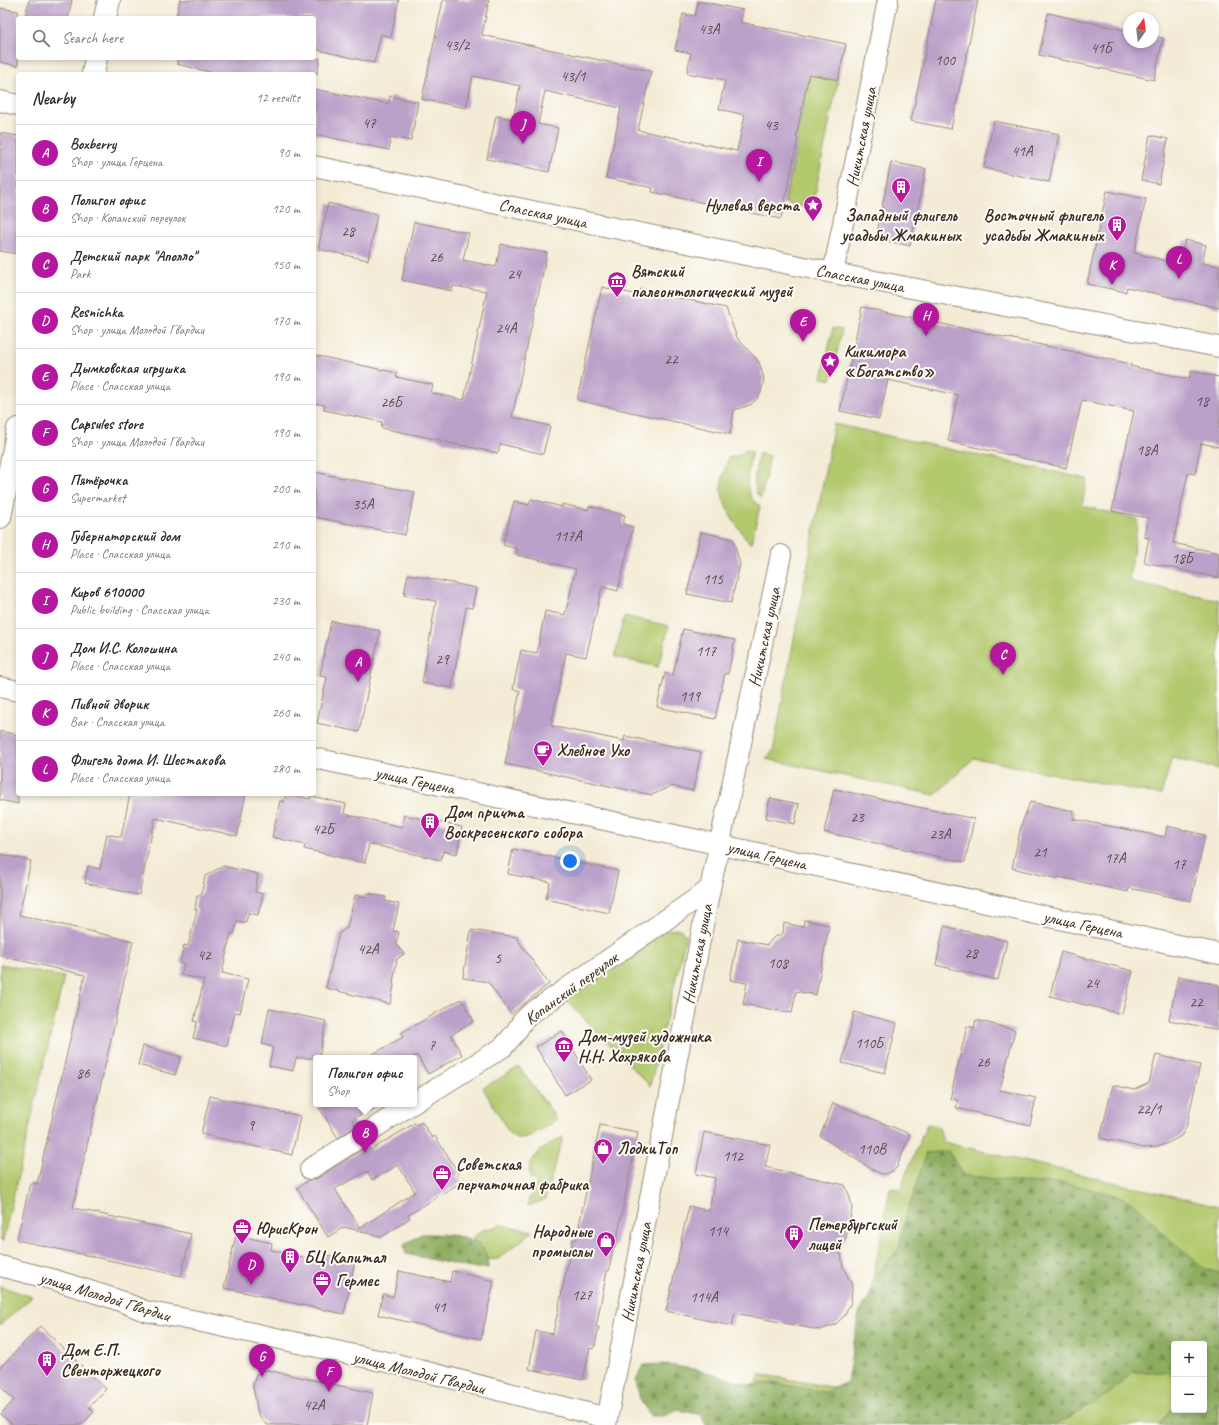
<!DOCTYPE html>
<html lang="en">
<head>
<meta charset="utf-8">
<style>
	:root { --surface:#fff; --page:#f7f7f7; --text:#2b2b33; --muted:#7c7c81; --line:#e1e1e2; --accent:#b5179e }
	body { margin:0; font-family:Caveat,sans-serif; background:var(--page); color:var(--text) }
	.controls { position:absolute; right:12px; bottom:12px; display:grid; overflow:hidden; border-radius:4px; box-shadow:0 2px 6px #0003 }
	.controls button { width:36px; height:36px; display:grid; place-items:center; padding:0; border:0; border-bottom:1px solid var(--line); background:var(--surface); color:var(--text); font:20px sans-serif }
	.compass { position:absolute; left:1123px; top:12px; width:36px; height:36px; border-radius:50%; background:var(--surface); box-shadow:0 2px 6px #0003; rotate:14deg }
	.you { position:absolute; left:570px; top:861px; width:14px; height:14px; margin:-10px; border:3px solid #fff; border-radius:50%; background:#1a73e8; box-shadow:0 0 0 6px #1a73e833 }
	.badge { display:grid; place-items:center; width:26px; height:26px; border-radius:50%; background:var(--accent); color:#fff; font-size:13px; font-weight:700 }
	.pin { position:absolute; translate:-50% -33px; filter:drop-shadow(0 1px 2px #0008) }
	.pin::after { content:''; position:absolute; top:21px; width:14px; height:12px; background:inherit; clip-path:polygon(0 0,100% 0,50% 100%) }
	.popup { position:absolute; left:313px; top:1055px; width:104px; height:52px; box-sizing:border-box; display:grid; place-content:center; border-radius:4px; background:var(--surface); filter:drop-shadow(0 1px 3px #0005); font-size:13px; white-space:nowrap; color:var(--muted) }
	.popup b { font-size:15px; color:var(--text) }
	.popup::after { content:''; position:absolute; left:50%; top:100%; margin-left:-8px; border:8px solid transparent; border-top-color:var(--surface) }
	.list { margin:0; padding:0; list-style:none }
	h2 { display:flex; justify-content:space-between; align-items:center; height:52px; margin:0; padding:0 16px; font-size:17px }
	h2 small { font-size:13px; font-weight:400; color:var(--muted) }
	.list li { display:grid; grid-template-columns:26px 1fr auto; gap:12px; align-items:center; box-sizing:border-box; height:56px; padding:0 16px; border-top:1px solid var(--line) }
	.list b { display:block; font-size:15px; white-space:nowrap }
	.list p { margin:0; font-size:13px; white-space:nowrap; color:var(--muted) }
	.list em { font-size:13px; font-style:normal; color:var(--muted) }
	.icon { flex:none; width:22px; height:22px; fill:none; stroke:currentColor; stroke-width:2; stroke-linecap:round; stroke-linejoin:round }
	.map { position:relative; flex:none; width:1219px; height:1425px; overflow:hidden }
	.search { position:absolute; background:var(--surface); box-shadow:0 2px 6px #0003; left:16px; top:16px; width:300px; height:44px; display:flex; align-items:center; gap:10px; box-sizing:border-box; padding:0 14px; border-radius:4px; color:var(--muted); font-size:15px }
	.panel { position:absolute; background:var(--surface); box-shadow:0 2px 6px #0003; left:16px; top:72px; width:300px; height:724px; border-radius:4px }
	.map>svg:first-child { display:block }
	.green { fill:#b3c96e; stroke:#777a46; fill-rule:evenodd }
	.forest { fill:url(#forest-firs); stroke:#646c40 }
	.building { fill:#bba0c9; fill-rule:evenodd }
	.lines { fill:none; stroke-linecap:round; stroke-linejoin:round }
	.street-casing { stroke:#978a7a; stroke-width:22 }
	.secondary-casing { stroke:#978a7a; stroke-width:24 }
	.street { stroke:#fff; stroke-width:20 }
	.secondary { stroke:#fff; stroke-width:22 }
	.labels { text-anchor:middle; stroke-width:4; stroke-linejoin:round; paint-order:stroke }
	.number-label { font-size:15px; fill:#5b4849 }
	.street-label { font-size:17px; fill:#3b2a1e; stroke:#fdfcf7 }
	.poi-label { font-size:17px; font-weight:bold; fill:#3b2a1e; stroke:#fdfcf7; text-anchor:start }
</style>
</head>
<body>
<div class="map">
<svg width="1219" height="1425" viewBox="0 0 1219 1425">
	<defs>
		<pattern id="forest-firs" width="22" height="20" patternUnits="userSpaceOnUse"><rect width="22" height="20" fill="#8ead61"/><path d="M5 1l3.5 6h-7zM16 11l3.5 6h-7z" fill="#758d4f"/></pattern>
	</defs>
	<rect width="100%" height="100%" fill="#fdfcf7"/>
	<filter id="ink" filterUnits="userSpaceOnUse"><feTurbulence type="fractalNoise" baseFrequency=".025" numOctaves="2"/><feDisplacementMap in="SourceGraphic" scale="8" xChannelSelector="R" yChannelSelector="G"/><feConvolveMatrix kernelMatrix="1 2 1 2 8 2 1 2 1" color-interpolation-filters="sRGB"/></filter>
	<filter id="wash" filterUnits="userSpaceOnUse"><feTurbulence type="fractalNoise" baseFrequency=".012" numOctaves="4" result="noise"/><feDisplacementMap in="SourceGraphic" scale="16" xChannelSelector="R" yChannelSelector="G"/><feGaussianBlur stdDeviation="0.9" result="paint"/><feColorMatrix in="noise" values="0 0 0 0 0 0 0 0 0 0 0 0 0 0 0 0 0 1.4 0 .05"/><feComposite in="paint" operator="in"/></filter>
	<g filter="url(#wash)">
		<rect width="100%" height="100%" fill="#f3ebd5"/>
		<g class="green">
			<path d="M809,74L838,80L812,209L785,203L798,139L796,138Z"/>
			<path d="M833,328L842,330L831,380L822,378Z"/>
			<path d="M834,424L1087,479L1082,506L1138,519L1129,581L1219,600V769L1172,758L1161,795L974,758L935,795L766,759L773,751Z"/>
			<path d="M747,450L752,452C748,469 741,495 760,506L751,544C739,530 723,507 721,489C721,481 726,466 728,458L737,456Z"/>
			<path d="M759,453L770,456L761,498L757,495C752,481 756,467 759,453Z"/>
			<path d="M624,616L669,626L658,667L615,657Z"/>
			<path d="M680,929L686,936L650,1086L566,1000L666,930Z"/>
			<path d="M0,964L64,977L3,1241L0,1240Z"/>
			<path d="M519,1067L552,1112L556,1120C547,1125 532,1138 521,1138C517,1139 513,1136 510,1134L483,1088Z"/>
			<path d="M927,1124L939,1127L943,1142L1219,1207V1425H751L759,1374L852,1391L890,1188L900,1189ZM1174,1344H1204V1410H1174Z"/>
			<path d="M563,1137L545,1200L528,1206V1202L537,1182L530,1178C526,1156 546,1146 563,1137Z"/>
			<path d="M501,1225L533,1231L498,1259L480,1260L473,1237L483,1230Z"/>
			<path d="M0,1286L32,1297L0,1325Z"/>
		</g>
		<g class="forest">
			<path d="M948,1151L963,1175L1020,1182L1066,1183L1119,1196L1139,1207L1166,1236L1205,1269L1219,1273V1425H1159L1174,1405V1410H1204V1344H1174V1380L1170,1372H1132L1110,1393L1056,1425H706L701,1415L679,1410L663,1416H651L640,1400L636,1380L643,1365L663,1364L699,1370L750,1385L774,1383L825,1392L847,1382L859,1313L876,1285L879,1272L899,1248L906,1213L913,1197L926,1153Z"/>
			<path d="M421,1234C437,1234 472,1234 482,1247C486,1253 488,1261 488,1268H471L406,1254L404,1245Z"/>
		</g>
		<g id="blocks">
			<g class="building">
				<path d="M29,0H72L68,18H25Z"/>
				<path d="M180,0H399L391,37L381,34L374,63L314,49V18H176Z"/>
				<path d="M443,0H489L482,35L651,71L638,130L737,151L745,115L719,109L725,80L687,73L691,53L675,50L683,14L695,16L698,1L743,10L740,22L846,44L838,80L809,74L796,138L798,139L781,219L652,192L653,188L606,178L621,108L545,91L538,124L558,128L549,172L487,159L496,116L513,119L520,86L473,76L466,108L422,99Z"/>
				<path d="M936,0H978L951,129L911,121Z"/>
				<path d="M0,8L18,11V66L0,62Z"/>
				<path d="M1048,13L1129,31V42H1153V36L1163,38L1154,80L1039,55Z"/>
				<path d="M178,58H320L317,74H218L177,64Z"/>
				<path d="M314,89L389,104L390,96L418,102L411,141L391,137L389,150L314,134Z"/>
				<path d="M994,121L1059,134L1049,182L984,168Z"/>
				<path d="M0,133L18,136V254L0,251Z"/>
				<path d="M1150,135L1168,139L1159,184L1141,180Z"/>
				<path d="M891,162L926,169L910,246L876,238Z"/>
				<path d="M1107,191L1146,199L1134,253L1180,264L1185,240L1206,245L1202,263L1219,266V308L1127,287L1126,292L1087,284Z"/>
				<path d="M328,203L377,214L368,260L318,249Z"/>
				<path d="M414,222L469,233L463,260L496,267L501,244L547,253L512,417L550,426L543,454L500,444L498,453L441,441V440L381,428L382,422L324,410L325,405L314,403V355L397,373L396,377L433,385L431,393L464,400L487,291L453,286L452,291L402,280Z"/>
				<path d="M602,287L639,295L640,289L726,308L737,338L759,362L764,379L761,392L757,399L750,405L734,410L730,434L577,400Z"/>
				<path d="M862,307L1131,364L1130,366L1189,379L1191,371L1219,377V447L1201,443L1195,474L1188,473L1173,543L1219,553V578L1144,562L1149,538L1144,537L1148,518L1112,511L1134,411L1082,400L1066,468L948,441L958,395L888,380L879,419L840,411Z"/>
				<path d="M314,472L415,492L405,535L314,517Z"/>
				<path d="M531,499L562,507V504L588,510L589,506L625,515L623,524L633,527L618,591L602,587L586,657L566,653L551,726L624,741L625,736L701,752L693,791L671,786L652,795L505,764L520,691L513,689L521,650L537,653L545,611L565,615L576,569L517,555L518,549L503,545L514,501L529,505Z"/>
				<path d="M701,532L733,539L740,564L731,603L687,594Z"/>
				<path d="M408,574L476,588L472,608L466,607L452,688L422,683L436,601L404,595Z"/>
				<path d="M331,621L380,631L359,732L317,723L327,677L320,676Z"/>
				<path d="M683,629L735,640L728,674L725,673L715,719L657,707L665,673L673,675Z"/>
				<path d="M0,731L18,735V804L0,800Z"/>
				<path d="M834,789L974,819L965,862L824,832Z"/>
				<path d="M130,794H246L237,836L155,818L139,895L85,883L88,866L100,869L107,834L121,837Z"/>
				<path d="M286,794L310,799L311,796L346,804L344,814L402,827L404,815L462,827L457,854L443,851L441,860L369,844L365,863L304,849L305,845L272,837L280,801L284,802Z"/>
				<path d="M770,798L799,804L795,824L766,818Z"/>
				<path d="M1030,802L1074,811L1073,819L1165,837L1167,826L1205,835L1191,901L1129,888L1128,892L1059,877L1058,879L1012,868L1021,826Z"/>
				<path d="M513,849L618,871L609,913L546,899L550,882L508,874Z"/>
				<path d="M0,854L31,861L19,915L133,941L73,1208L191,1234L181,1276L17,1240L30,1183L37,1184L85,975L0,956Z"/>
				<path d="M223,866L258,874L255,892L263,894L258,915L248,913L246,922L237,921L234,934L231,933L222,973L248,979L240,1013L235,1012L227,1046L193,1038L197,1022L194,1021L204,980L181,975L184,964L180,963L184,945L188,946L197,910L195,909L197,895H201L205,876Z"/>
				<path d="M367,893L386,897L385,901L399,904L393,931L399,932L396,944L404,954L397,959L393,982L394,986L390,1004L326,988L339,933L347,928L355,895L367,897Z"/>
				<path d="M804,920L829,925L816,995L796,991L792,1013L743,1004L747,983L730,980L738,939L767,945L773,938L783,933L784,923L803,927Z"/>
				<path d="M944,926L1007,941L998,980L936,965Z"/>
				<path d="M471,930L516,937L549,984L511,1014L488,982L463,978Z"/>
				<path d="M1061,952L1133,971L1122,1014L1050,996Z"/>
				<path d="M1178,976L1219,985V1030L1169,1020Z"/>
				<path d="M461,999L474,1021L451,1035L462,1055L428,1074L417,1055L411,1058H366L403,1037L401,1033Z"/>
				<path d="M269,1009L326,1021L319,1058H296L293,1071L269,1066L273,1047L262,1044Z"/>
				<path d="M854,1012L897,1023L885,1073L842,1063Z"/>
				<path d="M976,1020L1015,1030L1000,1090L1036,1098L1030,1125L956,1108L958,1100L950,1099L967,1026L974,1028Z"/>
				<path d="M562,1031L591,1080L565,1095L536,1047Z"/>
				<path d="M143,1046L181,1057L175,1075L138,1065Z"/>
				<path d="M1156,1055L1200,1065L1186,1128L1181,1136L1168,1143L1157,1147L1144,1148L1100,1138L1113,1085L1134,1090L1149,1083Z"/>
				<path d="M210,1096L285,1113L284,1114L287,1113L300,1116L292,1155L201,1134Z"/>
				<path d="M833,1103L910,1134L897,1167L893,1171L888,1173L882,1174L873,1170L820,1136Z"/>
				<path d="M317,1104H378L352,1120L356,1126L338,1138Z"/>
				<path d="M422,1122L432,1138L435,1136L448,1156L459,1174L456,1176L460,1183L408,1215L410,1218L382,1237L344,1227L328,1237L297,1188L309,1180L316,1179L368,1146L371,1150L415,1123L416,1125ZM398,1165L415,1192L360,1228L335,1189L367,1171L372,1180Z"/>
				<path d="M600,1125L638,1132L615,1248L613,1247L609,1271H607L596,1327H599L594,1349L590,1348L583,1380L529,1369L536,1331L553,1334L573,1239L576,1240Z"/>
				<path d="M704,1132L770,1145L765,1167L845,1185L850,1197L852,1209L846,1237L840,1248L843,1267L852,1285L851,1302L845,1315L835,1325L819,1330L735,1313L732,1326L666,1311L682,1240H681L689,1206L709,1211L715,1178L696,1174Z"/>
				<path d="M236,1235L272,1243L271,1250L316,1260L318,1253L355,1261L344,1314L224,1288Z"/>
				<path d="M399,1271L450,1282L452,1271L494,1281L481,1339L378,1315L383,1294L393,1297Z"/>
				<path d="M40,1326L106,1389L89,1407L94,1412L81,1425H13L1,1414L14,1400L0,1386V1368Z"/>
				<path d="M267,1370L373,1393L367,1425H267L258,1414L253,1386L256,1374L260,1371Z"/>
			</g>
		</g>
	</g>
	<g filter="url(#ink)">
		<use href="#blocks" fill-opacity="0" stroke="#978a7a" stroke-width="1"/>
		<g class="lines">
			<defs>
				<g id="street">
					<path d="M0,101L18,105"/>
					<path d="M314,166L833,273L1219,347"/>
					<path d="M833,273L888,0"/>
					<path d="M0,687L18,691"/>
					<path d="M314,758L698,840L1219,954"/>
					<path d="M414,1103L503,1047L516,1032L522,1022L530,1014L710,889"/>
					<path d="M310,1169L412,1104"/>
					<path d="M0,1266L55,1280L115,1299L145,1311L202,1322L396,1364L607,1418"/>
					<path d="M606,1425L710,889L781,555"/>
				</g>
				<g id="secondary">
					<path d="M105,18L109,0"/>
					<path d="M93,74L96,58"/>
					<path d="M0,517L18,429"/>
				</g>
			</defs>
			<use href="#street" class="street-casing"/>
			<use href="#secondary" class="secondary-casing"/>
			<use href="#street" class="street"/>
			<use href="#secondary" class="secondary"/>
		</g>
	</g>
	<defs>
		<symbol id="building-pin" viewBox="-11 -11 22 30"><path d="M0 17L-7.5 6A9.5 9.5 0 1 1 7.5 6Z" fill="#b5179e" stroke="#fdfcf7"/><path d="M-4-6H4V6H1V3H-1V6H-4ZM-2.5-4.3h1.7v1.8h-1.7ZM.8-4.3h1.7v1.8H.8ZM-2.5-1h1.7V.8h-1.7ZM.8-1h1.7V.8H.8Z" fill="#fff"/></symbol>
		<symbol id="sight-pin" viewBox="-11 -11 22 30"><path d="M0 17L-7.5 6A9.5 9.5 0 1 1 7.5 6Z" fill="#b5179e" stroke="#fdfcf7"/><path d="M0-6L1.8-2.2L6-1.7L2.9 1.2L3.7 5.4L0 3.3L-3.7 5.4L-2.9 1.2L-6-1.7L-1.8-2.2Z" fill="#fff"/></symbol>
		<symbol id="museum-pin" viewBox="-11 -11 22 30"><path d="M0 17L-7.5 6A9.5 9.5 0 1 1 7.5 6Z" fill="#b5179e" stroke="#fdfcf7"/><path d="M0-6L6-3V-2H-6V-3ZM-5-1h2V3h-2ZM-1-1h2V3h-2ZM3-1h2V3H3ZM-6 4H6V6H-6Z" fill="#fff"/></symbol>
		<symbol id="cafe-pin" viewBox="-11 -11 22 30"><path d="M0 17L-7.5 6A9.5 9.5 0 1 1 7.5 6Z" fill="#b5179e" stroke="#fdfcf7"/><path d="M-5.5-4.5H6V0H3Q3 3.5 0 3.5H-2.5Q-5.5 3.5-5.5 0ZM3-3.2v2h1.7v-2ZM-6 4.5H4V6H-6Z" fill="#fff"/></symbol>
		<symbol id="shop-pin" viewBox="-11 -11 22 30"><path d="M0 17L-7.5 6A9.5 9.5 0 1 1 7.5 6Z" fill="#b5179e" stroke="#fdfcf7"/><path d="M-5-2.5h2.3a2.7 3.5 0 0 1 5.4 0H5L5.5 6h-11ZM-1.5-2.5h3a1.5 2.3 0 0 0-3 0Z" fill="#fff"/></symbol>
		<symbol id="office-pin" viewBox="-11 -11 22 30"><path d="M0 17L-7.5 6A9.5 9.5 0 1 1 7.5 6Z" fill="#b5179e" stroke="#fdfcf7"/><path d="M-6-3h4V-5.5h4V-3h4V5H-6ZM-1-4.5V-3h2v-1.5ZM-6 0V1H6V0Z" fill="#fff"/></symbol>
	</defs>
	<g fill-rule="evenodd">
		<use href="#building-pin" x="890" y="176" width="22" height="30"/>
		<use href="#sight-pin" x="802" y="194" width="22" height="30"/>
		<use href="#building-pin" x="1106" y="214" width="22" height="30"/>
		<use href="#museum-pin" x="606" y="270" width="22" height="30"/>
		<use href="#sight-pin" x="819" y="350" width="22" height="30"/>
		<use href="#cafe-pin" x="532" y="739" width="22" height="30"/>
		<use href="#building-pin" x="419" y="811" width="22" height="30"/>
		<use href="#museum-pin" x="553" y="1035" width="22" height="30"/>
		<use href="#shop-pin" x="592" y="1137" width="22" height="30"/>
		<use href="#office-pin" x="431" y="1163" width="22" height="30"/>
		<use href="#office-pin" x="231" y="1217" width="22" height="30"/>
		<use href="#building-pin" x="783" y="1223" width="22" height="30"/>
		<use href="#shop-pin" x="595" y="1230" width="22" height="30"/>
		<use href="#building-pin" x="279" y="1246" width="22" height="30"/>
		<use href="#office-pin" x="311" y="1269" width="22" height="30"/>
		<use href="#building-pin" x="36" y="1349" width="22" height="30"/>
	</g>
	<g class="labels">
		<g class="number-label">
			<text x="709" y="34">43А</text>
			<text x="457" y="50">43/2</text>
			<text x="1101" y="53">41Б</text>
			<text x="945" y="65">100</text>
			<text x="573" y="81">43/1</text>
			<text x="369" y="128">47</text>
			<text x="771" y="130">43</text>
			<text x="1022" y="156">41А</text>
			<text x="348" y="236">28</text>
			<text x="436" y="262">26</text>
			<text x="514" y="279">24</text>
			<text x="506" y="333">24А</text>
			<text x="671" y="364">22</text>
			<text x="1202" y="406">18</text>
			<text x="391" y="407">26Б</text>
			<text x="1147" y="455">18А</text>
			<text x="363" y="509">35А</text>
			<text x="568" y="541">117А</text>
			<text x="1182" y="563">18Б</text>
			<text x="713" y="584">115</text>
			<text x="706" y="656">117</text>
			<text x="442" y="664">29</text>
			<text x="690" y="701">119</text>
			<text x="857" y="822">23</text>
			<text x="323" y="834">42Б</text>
			<text x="940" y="839">23А</text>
			<text x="1040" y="857">21</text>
			<text x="1115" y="863">17А</text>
			<text x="1179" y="869">17</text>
			<text x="368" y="954">42А</text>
			<text x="971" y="958">28</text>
			<text x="204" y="960">42</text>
			<text x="498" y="963">5</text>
			<text x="778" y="968">108</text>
			<text x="1092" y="988">24</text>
			<text x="1196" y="1007">22</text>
			<text x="869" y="1048">110Б</text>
			<text x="432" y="1050">7</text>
			<text x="983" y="1067">26</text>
			<text x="83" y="1078">86</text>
			<text x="1149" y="1114">22/1</text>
			<text x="251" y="1130">9</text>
			<text x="872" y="1154">110В</text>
			<text x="733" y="1161">112</text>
			<text x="718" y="1236">114</text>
			<text x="582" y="1300">127</text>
			<text x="704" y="1302">114А</text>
			<text x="439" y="1312">41</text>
			<text x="314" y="1410">42А</text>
		</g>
		<g class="street-label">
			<text transform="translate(861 137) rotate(-79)" y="6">Никитская улица</text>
			<text transform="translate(543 213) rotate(12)" y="6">Спасская улица</text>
			<text transform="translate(860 278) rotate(11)" y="6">Спасская улица</text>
			<text transform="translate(764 637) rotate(-78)" y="6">Никитская улица</text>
			<text transform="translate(415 780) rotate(12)" y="6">улица Герцена</text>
			<text transform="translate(767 855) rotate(13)" y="6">улица Герцена</text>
			<text transform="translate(1083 924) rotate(12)" y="6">улица Герцена</text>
			<text transform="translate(697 954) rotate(-79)" y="6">Никитская улица</text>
			<text transform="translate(571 988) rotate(-36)" y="6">Копанский переулок</text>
			<text transform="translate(636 1272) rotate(-79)" y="6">Никитская улица</text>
			<text transform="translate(105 1296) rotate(17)" y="6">улица Молодой Гвардии</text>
			<text transform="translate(419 1372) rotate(14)" y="6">улица Молодой Гвардии</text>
		</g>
		<g class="poi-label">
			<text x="799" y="211" text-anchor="end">Нулевая верста</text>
			<text x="901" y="221" text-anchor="middle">Западный флигель<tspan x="901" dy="20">усадьбы Жмакиных</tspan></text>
			<text x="1103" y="221" text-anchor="end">Восточный флигель<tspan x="1103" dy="20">усадьбы Жмакиных</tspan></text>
			<text x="631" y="277">Вятский<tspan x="631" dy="20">палеонтологический музей</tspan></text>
			<text x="844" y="357">Кикимора<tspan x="844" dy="20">«Богатство»</tspan></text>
			<text x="557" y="756">Хлебное Ухо</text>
			<text x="444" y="818">Дом причта<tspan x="444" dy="20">Воскресенского собора</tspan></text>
			<text x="578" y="1042">Дом-музей художника<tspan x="578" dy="20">Н.Н. Хохрякова</tspan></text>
			<text x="617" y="1154">ЛодкиТоп</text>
			<text x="456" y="1170">Советская<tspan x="456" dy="20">перчаточная фабрика</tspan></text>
			<text x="808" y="1230">Петербургский<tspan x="808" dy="20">лицей</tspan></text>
			<text x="256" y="1234">ЮрисКрон</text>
			<text x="592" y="1237" text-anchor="end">Народные<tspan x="592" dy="20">промыслы</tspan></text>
			<text x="304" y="1263">БЦ Капитал</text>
			<text x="336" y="1286">Гермес</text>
			<text x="61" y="1356">Дом Е.П.<tspan x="61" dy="20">Свенторжецкого</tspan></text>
		</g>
	</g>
</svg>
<div class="controls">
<button>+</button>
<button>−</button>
</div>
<svg class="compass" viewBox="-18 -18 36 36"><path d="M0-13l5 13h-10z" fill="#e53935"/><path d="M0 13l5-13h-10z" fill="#7c7c81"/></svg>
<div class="you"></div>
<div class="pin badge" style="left:358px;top:682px">A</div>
<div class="pin badge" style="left:365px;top:1153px">B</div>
<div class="popup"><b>Полигон офис</b>Shop</div>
<div class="pin badge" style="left:1003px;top:675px">C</div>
<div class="pin badge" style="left:251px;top:1285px">D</div>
<div class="pin badge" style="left:803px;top:342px">E</div>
<div class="pin badge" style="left:329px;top:1392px">F</div>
<div class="pin badge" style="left:262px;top:1377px">G</div>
<div class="pin badge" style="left:926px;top:336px">H</div>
<div class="pin badge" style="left:759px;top:182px">I</div>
<div class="pin badge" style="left:523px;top:144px">J</div>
<div class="pin badge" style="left:1112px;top:285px">K</div>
<div class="pin badge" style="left:1179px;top:279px">L</div>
<div class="search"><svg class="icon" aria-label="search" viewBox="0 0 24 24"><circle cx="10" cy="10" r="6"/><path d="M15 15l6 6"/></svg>Search here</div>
<section class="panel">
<h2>Nearby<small>12 results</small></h2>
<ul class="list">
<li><span class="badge">A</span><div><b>Boxberry</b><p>Shop · улица Герцена</p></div><em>90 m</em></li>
<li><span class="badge">B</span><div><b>Полигон офис</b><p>Shop · Копанский переулок</p></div><em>120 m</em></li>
<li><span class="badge">C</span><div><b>Детский парк &quot;Аполло&quot;</b><p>Park</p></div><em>150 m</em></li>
<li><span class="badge">D</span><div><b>Resnichka</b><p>Shop · улица Молодой Гвардии</p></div><em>170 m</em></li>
<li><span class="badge">E</span><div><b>Дымковская игрушка</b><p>Place · Спасская улица</p></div><em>190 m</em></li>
<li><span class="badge">F</span><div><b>Capsules store</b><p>Shop · улица Молодой Гвардии</p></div><em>190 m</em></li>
<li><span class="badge">G</span><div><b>Пятёрочка</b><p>Supermarket</p></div><em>200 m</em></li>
<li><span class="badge">H</span><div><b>Губернаторский дом</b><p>Place · Спасская улица</p></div><em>210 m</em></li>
<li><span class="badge">I</span><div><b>Киров 610000</b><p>Public building · Спасская улица</p></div><em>230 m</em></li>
<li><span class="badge">J</span><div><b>Дом И.С. Колошина</b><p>Place · Спасская улица</p></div><em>240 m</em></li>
<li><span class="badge">K</span><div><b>Пивной дворик</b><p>Bar · Спасская улица</p></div><em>260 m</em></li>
<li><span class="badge">L</span><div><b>Флигель дома И. Шестакова</b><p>Place · Спасская улица</p></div><em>280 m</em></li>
</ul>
</section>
</div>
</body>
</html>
